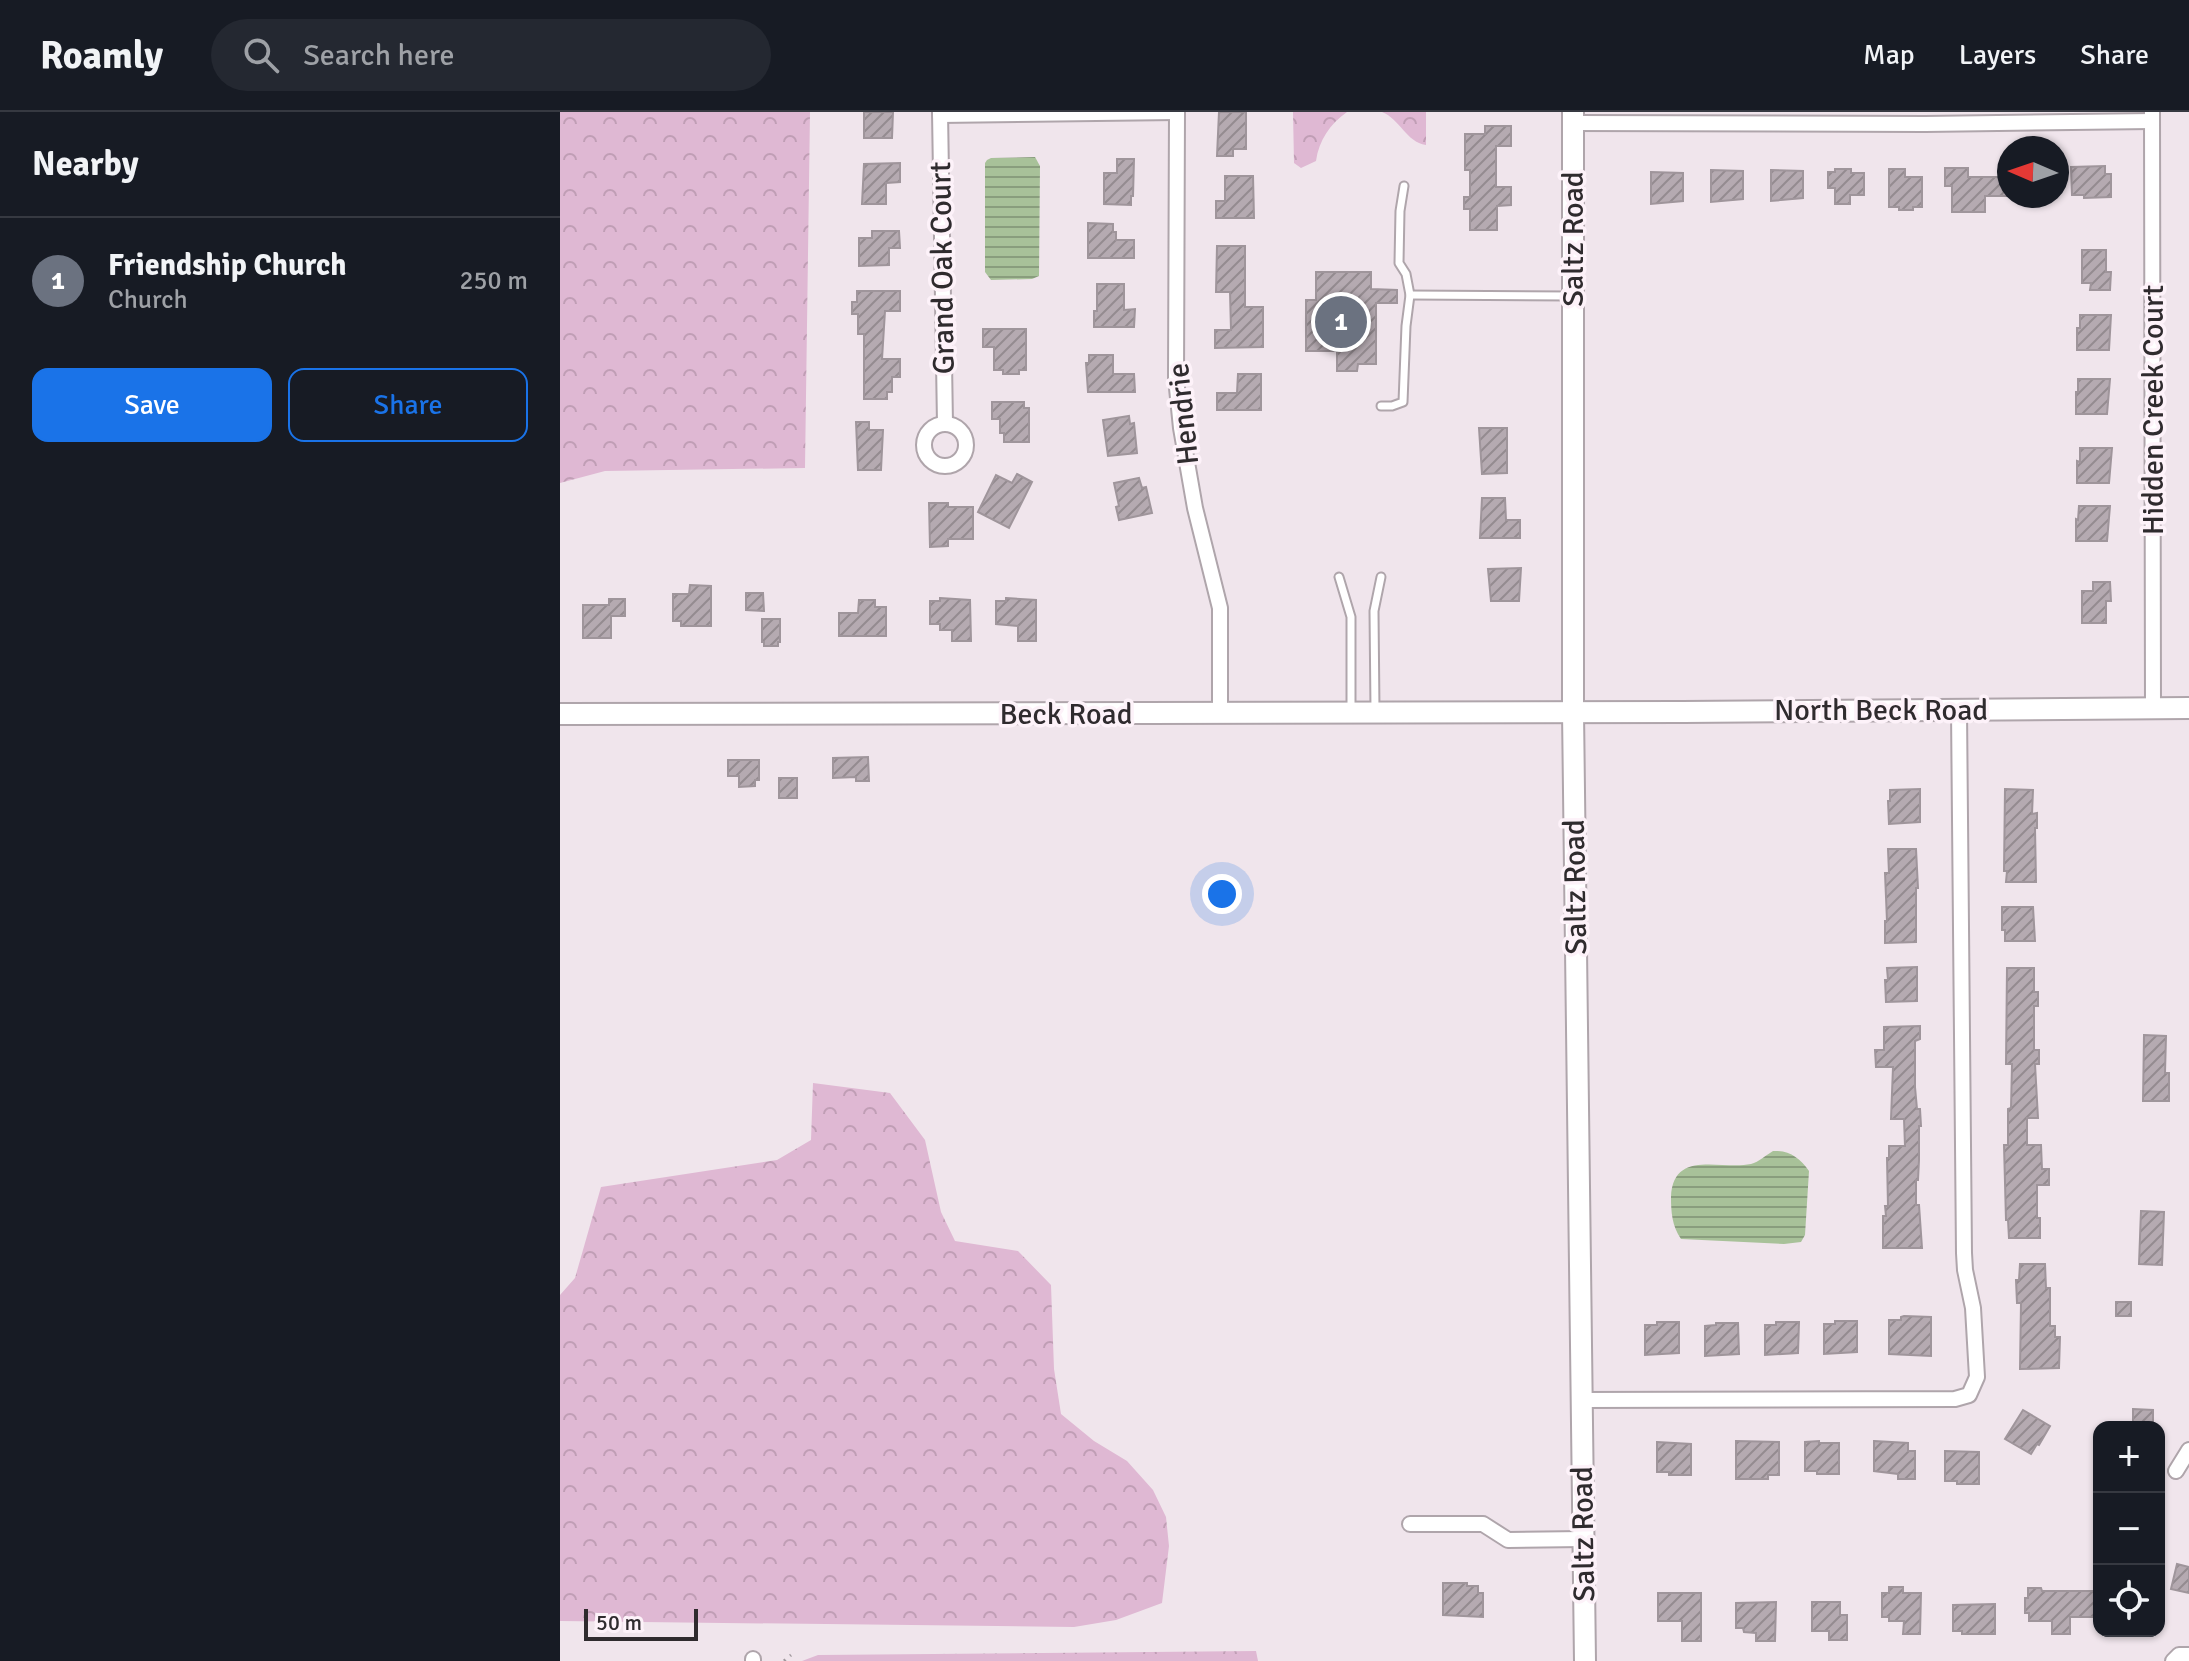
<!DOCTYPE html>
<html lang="en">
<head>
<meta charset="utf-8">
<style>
	:root { --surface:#171b24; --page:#242831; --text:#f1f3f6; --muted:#9ea1a6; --line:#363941; --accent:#1a73e8 }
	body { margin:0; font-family:Signika,sans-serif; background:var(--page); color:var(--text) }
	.controls { position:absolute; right:24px; bottom:24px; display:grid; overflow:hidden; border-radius:16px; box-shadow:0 2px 6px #0004 }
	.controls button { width:72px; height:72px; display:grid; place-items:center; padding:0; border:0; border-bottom:2px solid var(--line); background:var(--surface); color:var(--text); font:40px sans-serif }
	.compass { position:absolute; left:1437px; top:24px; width:72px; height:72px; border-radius:50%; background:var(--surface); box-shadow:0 2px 6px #0004; rotate:272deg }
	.scale { position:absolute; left:24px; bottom:20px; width:114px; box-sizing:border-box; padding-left:8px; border:4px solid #2f2b2e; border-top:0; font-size:22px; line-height:28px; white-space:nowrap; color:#2f2b2e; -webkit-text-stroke:6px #fdf2f9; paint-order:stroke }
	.you { position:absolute; left:662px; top:782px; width:28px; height:28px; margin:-20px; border:6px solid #fff; border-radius:50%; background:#1a73e8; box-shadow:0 0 0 12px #1a73e833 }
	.badge { display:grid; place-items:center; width:52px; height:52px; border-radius:50%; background:var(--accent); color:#fff; font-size:26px; font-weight:700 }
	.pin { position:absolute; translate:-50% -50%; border:4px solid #fff; box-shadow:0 2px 8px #0006 }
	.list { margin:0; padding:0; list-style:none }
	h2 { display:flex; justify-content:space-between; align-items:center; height:104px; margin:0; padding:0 32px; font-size:34px }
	h2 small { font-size:26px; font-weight:400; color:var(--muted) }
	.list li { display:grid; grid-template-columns:52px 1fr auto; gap:24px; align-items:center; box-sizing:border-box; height:128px; padding:0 32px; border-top:2px solid var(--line) }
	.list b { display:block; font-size:30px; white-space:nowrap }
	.list p { margin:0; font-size:26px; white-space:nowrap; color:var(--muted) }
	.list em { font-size:26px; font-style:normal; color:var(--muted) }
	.actions { display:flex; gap:16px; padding:24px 32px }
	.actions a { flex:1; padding:18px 0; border:2px solid var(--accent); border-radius:16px; text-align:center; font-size:28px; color:var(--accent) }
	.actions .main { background:var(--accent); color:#fff }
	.icon { flex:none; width:44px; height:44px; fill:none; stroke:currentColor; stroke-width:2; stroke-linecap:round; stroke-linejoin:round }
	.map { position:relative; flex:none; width:1629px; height:1549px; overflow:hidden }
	header { display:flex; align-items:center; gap:48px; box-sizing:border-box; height:112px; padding:0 40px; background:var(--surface); border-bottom:2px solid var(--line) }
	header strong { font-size:38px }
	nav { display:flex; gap:44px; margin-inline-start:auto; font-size:28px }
	.search { width:560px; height:72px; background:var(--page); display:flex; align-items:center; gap:20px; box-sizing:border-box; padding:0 28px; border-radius:44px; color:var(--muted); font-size:30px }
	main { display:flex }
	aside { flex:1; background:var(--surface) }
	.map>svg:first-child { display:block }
	.forest { fill:url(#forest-crowns) }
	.water { fill:url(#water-rules) }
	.building { fill:url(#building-hatch); stroke:#9f959b; stroke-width:2 }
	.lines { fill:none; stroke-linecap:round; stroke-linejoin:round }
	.lane-casing { stroke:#afa5ab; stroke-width:11 }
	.street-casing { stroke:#afa5ab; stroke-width:18 }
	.secondary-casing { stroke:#afa5ab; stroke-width:24 }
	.path { stroke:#a1999e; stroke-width:3; stroke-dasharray:2 6; stroke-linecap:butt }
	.lane { stroke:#fff; stroke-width:7 }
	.street { stroke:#fff; stroke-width:14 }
	.secondary { stroke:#fff; stroke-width:20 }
	.labels { text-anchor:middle; stroke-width:7; stroke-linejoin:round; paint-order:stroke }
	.street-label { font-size:30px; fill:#2f2b2e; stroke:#fdf2f9 }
</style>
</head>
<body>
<header>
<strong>Roamly</strong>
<div class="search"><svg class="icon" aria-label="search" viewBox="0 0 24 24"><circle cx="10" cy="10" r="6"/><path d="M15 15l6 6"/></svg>Search here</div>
<nav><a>Map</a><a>Layers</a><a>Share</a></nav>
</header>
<main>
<aside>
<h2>Nearby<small></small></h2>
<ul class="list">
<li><span class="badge" style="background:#6b7280">1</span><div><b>Friendship Church</b><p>Church</p></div><em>250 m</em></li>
</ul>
<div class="actions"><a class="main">Save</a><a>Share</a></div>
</aside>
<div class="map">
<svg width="1629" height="1549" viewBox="0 0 1629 1549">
	<defs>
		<pattern id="forest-crowns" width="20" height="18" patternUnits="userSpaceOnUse" patternTransform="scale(2)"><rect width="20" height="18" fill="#dfb8d3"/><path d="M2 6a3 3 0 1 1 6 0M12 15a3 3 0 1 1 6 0" fill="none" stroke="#c09eb5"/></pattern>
		<pattern id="water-rules" width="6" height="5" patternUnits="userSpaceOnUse" patternTransform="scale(2)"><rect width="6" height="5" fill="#a8c199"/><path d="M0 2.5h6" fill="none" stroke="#899d7d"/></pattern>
		<pattern id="building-hatch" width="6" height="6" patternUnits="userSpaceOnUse" patternTransform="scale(2)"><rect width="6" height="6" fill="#b5aab1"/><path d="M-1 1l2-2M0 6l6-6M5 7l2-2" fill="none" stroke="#948b90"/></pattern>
	</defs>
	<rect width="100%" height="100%" fill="#f0e5ec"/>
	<g class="forest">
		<path d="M0,0H250L245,356L45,359L0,371Z"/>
		<path d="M733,0H787C770,12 759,28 756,49L741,56L734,51Z"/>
		<path d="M822,0H866V33C846,30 840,7 822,0Z"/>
		<path d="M253,971L330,981L365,1028L381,1100L395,1129L458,1139L491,1173L494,1257L501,1302L534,1329L567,1349L593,1378L606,1405L609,1434L602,1491L556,1508L514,1515L0,1509V1183L15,1166L41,1075L217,1048L251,1028Z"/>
		<path d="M696,1539L698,1549H242L258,1543Z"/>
	</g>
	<g class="water">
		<path d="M475,45L480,54L479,164L472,167L431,168L425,160V51L427,48L431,46Z"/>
		<path d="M1213,1039C1229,1038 1240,1046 1249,1059L1245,1123L1241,1130L1224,1132L1121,1127C1112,1114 1111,1100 1111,1085C1113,1037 1160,1058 1191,1052C1199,1050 1206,1043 1213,1039Z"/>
	</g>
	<g class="building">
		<path d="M304,0H333L332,26H304Z"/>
		<path d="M659,0H686V37H673V44H657Z"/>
		<path d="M925,14H951V34H936V75H951V93L937,94V118H910V97H904V85H910V58H905V22H925Z"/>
		<path d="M557,47H574L573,84H571V93L544,92V61H557Z"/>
		<path d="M340,51V70L326,71V92H302L304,52Z"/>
		<path d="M1545,54V62H1551V85L1524,86V83H1512L1511,55Z"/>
		<path d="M1385,56H1408V65H1449V84H1425V100H1392V74H1385Z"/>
		<path d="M1275,57H1291V61H1304V83H1290V92H1275V76H1268V60H1275Z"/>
		<path d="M1329,57H1345V65H1362V95H1353V98H1339V95H1329Z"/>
		<path d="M1151,58L1183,59V87L1151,90Z"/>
		<path d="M1211,58L1243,59V86L1211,89Z"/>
		<path d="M1091,60L1123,61V89L1091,92Z"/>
		<path d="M665,64H693L694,106H656V89H665Z"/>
		<path d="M528,111L553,112V120H556V128H574V146H528Z"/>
		<path d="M312,119H339L340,136H329V153L299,154V126H312Z"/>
		<path d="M657,134H685V195H703V235L655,236V218H671L670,180H656Z"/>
		<path d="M1522,138H1546V160H1551L1550,178H1530L1531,171H1522Z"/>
		<path d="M756,160H811V177L837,178V191H816V252H798L797,259H777V239H746V188H756Z"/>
		<path d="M537,172H564V198L575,197L574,215H534V199H537Z"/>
		<path d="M297,179H340V199H325L322,247H340V265H332V280H327V287H304V222H298V202H292V190H297Z"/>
		<path d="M1520,203H1551L1549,238H1517V216H1520Z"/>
		<path d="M423,217H466V258H459V262H443V258H434V235H423Z"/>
		<path d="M529,243H553V262H574L575,280H528L526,251H529Z"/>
		<path d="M678,262H701V298H657V281H677Z"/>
		<path d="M1518,267H1550L1547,302H1516V280H1518Z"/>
		<path d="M432,290H464V296H469V330H444V321H440V307H432Z"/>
		<path d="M569,304L570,312L574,311L577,341L548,344L543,308Z"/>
		<path d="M296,310H309V318H323L321,358H298Z"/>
		<path d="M919,316H947V361L922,362Z"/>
		<path d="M1520,336H1552L1549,371H1517V349L1520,350Z"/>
		<path d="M457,362L472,370L449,416L418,400L436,363L452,371Z"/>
		<path d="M579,366L582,376L586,375L592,401L559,408L556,395L559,394L554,371Z"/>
		<path d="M922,386H945L946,408H960V426H920Z"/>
		<path d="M369,391H388V395H413V427H388V434L370,435Z"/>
		<path d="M1519,394H1550L1547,429H1516V407L1518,408Z"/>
		<path d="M961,456L959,489H931L928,457Z"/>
		<path d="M1533,470H1550L1551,489H1546V511H1522V479H1533Z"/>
		<path d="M130,473L151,474V514H121V509H113V482H129Z"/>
		<path d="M186,481H203L204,499L186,498Z"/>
		<path d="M380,486L410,488L411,529H392V518H380V512H370V489H380Z"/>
		<path d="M446,486L476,488V529H458V514L436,512V489H446Z"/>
		<path d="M49,487H65V504H51V526H23V493H49Z"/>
		<path d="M299,488H315V495H326V524H279V501H298Z"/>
		<path d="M202,507H220V530H218V534H204V530H202Z"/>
		<path d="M308,645L309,669H296V665L273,666V646Z"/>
		<path d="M168,648H199V668H195V674L179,675V664H168Z"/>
		<rect x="219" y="666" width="18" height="20"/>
		<path d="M1360,677V710L1329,712L1328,689H1330V678Z"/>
		<path d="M1445,677L1473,678L1472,702L1477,701V716H1475L1476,770H1446L1447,759H1444Z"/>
		<path d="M1328,737H1356L1358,776H1356V830L1325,831V809H1327L1325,761H1329Z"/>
		<path d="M1442,795H1473L1475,829H1445V818H1442Z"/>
		<path d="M1357,855V889L1326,890L1325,868H1328L1327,856Z"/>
		<path d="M1447,856H1474V880H1478V894H1474V938H1479V952H1475L1478,1006H1467V1033H1481L1482,1057H1489V1073H1477V1106H1480V1126H1449L1448,1108H1446L1444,1033H1448V997L1451,996L1452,952H1446Z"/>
		<path d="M1360,914V927L1355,929V975L1357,997H1360L1361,1014H1359V1048L1358,1068H1356V1093H1359L1362,1136H1323V1104H1326L1325,1094H1328L1327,1046H1329V1034H1345L1344,1007H1331L1333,955H1316L1315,938H1324V915Z"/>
		<path d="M1584,923L1606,924L1605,961H1609V989H1583Z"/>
		<path d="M1581,1099L1604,1100L1602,1153L1579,1152Z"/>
		<path d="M1460,1152H1485L1486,1176H1490V1214H1495V1225H1500L1499,1256L1460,1257L1461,1191H1457L1456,1168H1459Z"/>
		<rect x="1556" y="1190" width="15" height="14"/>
		<path d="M1344,1204L1371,1205V1244L1329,1242V1208H1341V1205Z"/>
		<path d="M1275,1209H1297V1240L1264,1242V1212H1275Z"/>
		<path d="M1097,1210H1119V1241L1085,1243V1213H1097Z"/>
		<path d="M1216,1210H1239L1238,1241L1205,1243V1213H1216Z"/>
		<path d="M1156,1211H1178L1179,1242L1145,1244V1214L1156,1213Z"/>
		<path d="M1573,1297L1593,1298V1315H1573Z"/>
		<path d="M1463,1298L1490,1314L1479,1333L1477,1332L1471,1342L1445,1327Z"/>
		<path d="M1176,1329L1219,1330V1363H1208V1367H1176Z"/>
		<path d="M1259,1329V1331H1279V1362H1257V1359H1245V1330Z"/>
		<path d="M1314,1329L1348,1331V1339H1355V1367H1338V1362L1314,1359Z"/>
		<path d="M1097,1330L1131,1332V1363H1109V1360H1097Z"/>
		<path d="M1385,1339L1419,1340V1372H1397V1369H1385Z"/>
		<path d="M1617,1452L1629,1455V1481L1611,1477Z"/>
		<path d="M883,1471H907V1474H918V1481H923V1505L883,1503Z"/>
		<path d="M1329,1475H1343V1481H1361L1360,1522H1343L1344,1509H1329V1505H1322V1481H1329Z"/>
		<path d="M1468,1476H1481L1482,1479H1539V1505H1510V1522H1492V1509H1469V1501H1465V1486H1468Z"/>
		<path d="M1098,1481H1141V1529H1122V1509H1098Z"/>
		<path d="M1216,1490L1215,1529H1196V1521L1184,1520L1183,1516H1176V1491Z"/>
		<path d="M1252,1490H1280V1503H1287V1528H1269V1519H1252Z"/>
		<path d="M1435,1492V1522H1402V1519H1393V1493Z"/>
	</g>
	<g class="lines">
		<defs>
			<g id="lane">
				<path d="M850,183L1011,184"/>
				<path d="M821,294H832L843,290L846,214L850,183L846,162L839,151L840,99L844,74"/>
				<path d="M779,465L791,505V598"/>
				<path d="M815,598L814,499L821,465"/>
			</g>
			<g id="street">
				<path d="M380,0L385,312"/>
				<path d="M617,0L616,266L621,316L635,396L660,496V601"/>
				<path d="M1592,0L1593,596"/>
				<path d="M380,3L617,0"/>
				<path d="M1013,11L1365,12L1592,9"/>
				<circle cx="385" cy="333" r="21"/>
				<path d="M1020,1288L1395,1287L1409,1283L1417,1265L1413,1196L1405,1158L1404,1141L1399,598"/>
				<path d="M1616,1359L1629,1338"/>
				<path d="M850,1412H923L948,1428L1023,1427"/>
				<path d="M193,1549V1547"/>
				<path d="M1613,1549L1619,1543H1629"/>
			</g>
			<g id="secondary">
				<path d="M1013,0V600L1025,1549"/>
				<path d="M0,602L1123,600L1629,596"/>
			</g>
		</defs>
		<use href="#lane" class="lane-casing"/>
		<use href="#street" class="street-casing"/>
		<use href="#secondary" class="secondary-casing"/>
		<path class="path" d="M224,1549L231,1543"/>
		<use href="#lane" class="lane"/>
		<use href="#street" class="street"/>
		<use href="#secondary" class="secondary"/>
	</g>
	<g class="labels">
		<g class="street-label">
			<text transform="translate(1013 127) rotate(-90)" y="10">Saltz Road</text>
			<text transform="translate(382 156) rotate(-91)" y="10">Grand Oak Court</text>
			<text transform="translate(1593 298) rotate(-90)" y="10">Hidden Creek Court</text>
			<text transform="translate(623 302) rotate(-96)" y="10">Hendrie</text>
			<text x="1321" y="608">North Beck Road</text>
			<text x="506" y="612">Beck Road</text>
			<text transform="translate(1015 775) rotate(-91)" y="10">Saltz Road</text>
			<text transform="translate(1023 1422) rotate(-91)" y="10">Saltz Road</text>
		</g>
	</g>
</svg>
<div class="controls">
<button>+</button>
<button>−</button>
<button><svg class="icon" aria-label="locate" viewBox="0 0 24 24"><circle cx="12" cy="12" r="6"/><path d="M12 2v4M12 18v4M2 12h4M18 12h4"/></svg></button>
</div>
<svg class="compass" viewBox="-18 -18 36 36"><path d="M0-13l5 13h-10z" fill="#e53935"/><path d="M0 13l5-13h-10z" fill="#9ea1a6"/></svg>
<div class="scale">50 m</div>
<div class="you"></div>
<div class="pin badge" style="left:781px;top:210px;background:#6b7280">1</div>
</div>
</main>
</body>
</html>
